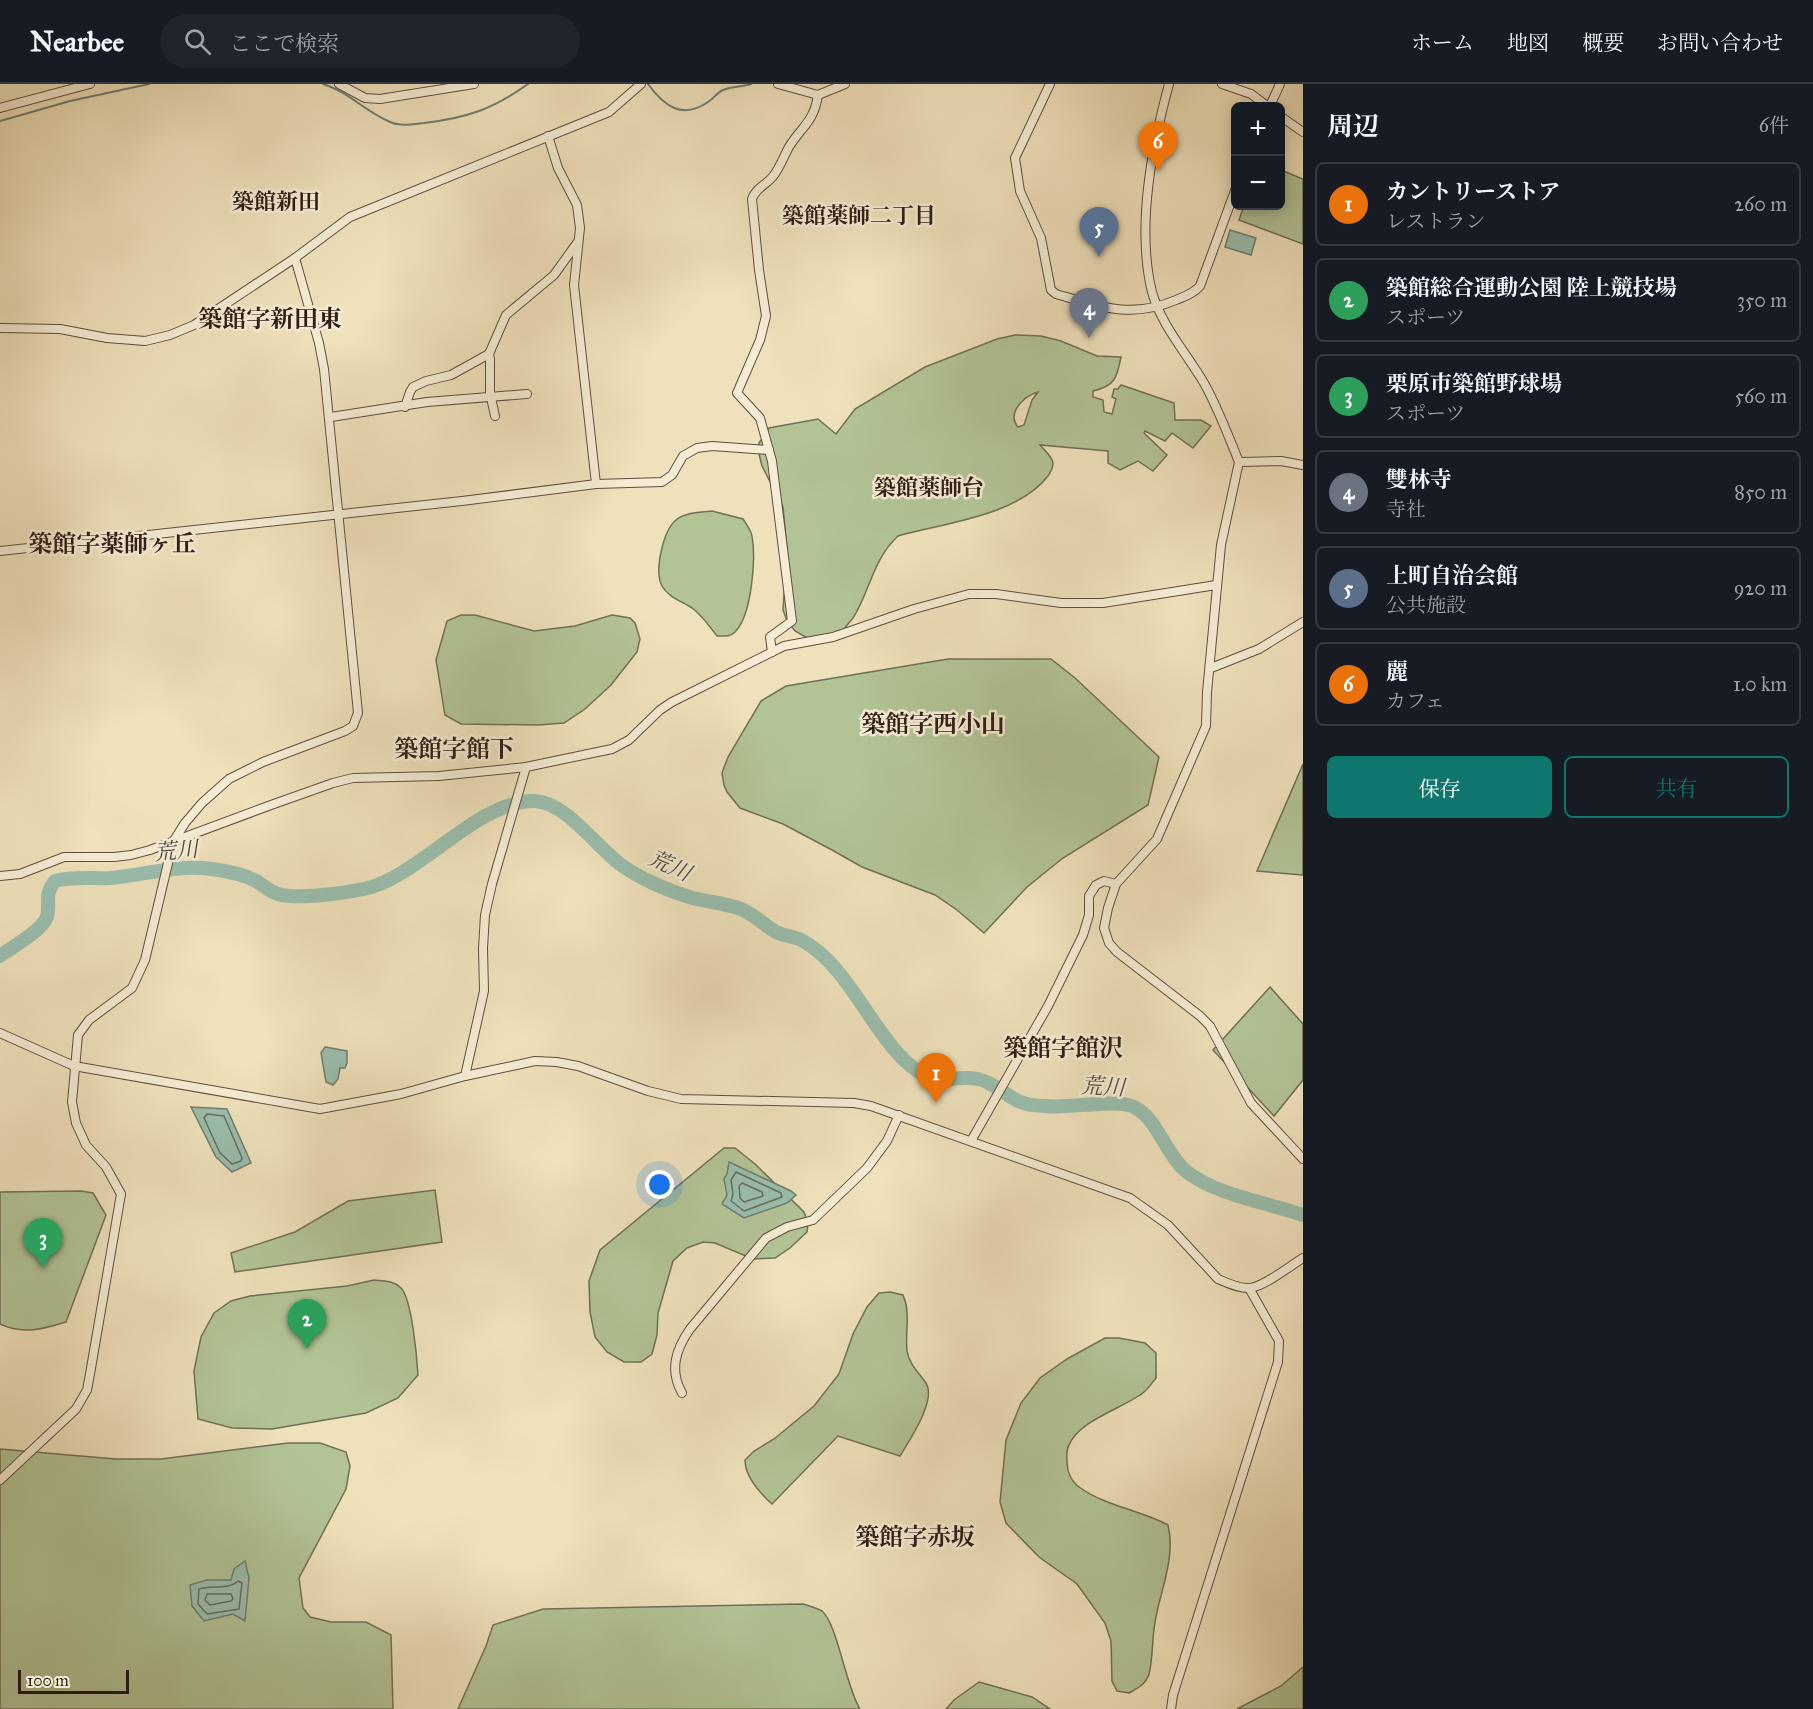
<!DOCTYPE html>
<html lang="ja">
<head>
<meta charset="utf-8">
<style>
	:root { --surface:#171b24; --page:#20242c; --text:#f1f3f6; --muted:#9ea1a6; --line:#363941; --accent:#0f766e }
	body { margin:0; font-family:"IM FELL Great Primer","Noto Serif JP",serif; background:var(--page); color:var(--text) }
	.controls { position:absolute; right:18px; top:18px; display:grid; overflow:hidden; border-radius:9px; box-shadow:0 3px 15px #0003 }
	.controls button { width:54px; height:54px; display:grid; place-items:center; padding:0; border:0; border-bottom:2px solid var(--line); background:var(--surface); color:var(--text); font:30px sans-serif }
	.scale { position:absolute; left:18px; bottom:15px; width:111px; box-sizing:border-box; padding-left:6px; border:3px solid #301d16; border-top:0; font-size:16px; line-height:21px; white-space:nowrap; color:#301d16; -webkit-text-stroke:4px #f5ecd3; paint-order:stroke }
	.you { position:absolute; left:660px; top:1101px; width:21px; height:21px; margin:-15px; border:4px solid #fff; border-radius:50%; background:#1a73e8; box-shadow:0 0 0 9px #1a73e833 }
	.badge { display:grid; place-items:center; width:39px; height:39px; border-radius:50%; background:var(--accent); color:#fff; font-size:20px; font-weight:700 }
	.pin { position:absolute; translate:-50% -50px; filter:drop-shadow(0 2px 3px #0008) }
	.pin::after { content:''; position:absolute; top:32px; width:21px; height:18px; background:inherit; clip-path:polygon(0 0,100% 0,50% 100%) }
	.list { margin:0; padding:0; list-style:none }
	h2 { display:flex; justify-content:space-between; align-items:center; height:78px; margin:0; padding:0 24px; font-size:26px }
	h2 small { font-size:20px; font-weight:400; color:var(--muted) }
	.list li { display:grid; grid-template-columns:39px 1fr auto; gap:18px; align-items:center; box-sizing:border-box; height:84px; margin:0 12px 12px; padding:0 12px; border:2px solid var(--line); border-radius:9px }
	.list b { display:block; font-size:22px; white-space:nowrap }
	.list p { margin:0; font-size:20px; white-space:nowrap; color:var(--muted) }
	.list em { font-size:20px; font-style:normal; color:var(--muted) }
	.actions { display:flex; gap:12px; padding:18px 24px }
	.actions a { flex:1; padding:14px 0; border:2px solid var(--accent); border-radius:9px; text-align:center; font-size:21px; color:var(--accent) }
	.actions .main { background:var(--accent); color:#fff }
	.icon { flex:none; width:33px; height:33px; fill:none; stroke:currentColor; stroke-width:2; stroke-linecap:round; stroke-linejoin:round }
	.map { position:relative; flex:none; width:1303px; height:1625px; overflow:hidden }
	header { display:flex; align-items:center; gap:36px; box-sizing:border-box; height:84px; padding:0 30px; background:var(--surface); border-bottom:2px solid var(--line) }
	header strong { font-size:28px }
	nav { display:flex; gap:33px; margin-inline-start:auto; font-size:21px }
	.search { width:420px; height:54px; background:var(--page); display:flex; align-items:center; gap:15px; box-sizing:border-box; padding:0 21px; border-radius:33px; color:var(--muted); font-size:22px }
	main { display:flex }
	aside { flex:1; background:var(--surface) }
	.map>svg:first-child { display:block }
	.green { fill:#b2c496; stroke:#717056; stroke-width:1.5; fill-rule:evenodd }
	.water { fill:#9abead; stroke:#707e71; stroke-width:1.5 }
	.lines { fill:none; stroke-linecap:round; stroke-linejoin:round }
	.shore { stroke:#656e62; stroke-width:1.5 }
	.stream { stroke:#707e71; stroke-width:2 }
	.river { stroke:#9abead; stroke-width:14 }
	.minor-casing { stroke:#604e3f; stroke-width:10 }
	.minor { stroke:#f5ecd3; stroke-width:8 }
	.labels { text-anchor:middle; stroke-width:5; stroke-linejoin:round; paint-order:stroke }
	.neighbourhood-label { font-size:22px; font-weight:bold; fill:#301d16; stroke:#f5ecd3 }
	.water-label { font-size:22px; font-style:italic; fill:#504d43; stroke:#f5ecd3 }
	.quarter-label { font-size:24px; font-weight:bold; fill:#301d16; stroke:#f5ecd3 }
</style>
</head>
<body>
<header>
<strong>Nearbee</strong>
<div class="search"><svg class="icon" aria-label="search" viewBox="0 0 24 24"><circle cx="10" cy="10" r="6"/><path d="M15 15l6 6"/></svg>ここで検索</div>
<nav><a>ホーム</a><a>地図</a><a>概要</a><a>お問い合わせ</a></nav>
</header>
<main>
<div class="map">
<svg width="1303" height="1625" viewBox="0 0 1303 1625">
	<rect width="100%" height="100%" fill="#efe1bb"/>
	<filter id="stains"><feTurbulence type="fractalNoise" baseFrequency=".00333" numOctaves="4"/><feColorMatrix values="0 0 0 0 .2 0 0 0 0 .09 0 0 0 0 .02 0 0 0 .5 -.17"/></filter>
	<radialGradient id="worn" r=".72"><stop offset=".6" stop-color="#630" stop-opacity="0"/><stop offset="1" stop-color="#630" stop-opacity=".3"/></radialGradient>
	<g class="green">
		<path d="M1281,86L1303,95V160L1239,136L1244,122H1280Z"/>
		<path d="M1015,251L1041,252L1061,257L1097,272L1121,273C1117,294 1115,302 1093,307V313L1103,316L1104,328L1112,330L1116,315L1112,313L1114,305H1118L1121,301L1174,319L1175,336H1201L1211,342L1193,364L1172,349L1165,357L1145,347L1144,349L1167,371L1153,387L1138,377L1120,386L1108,379V367L1040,361C1044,366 1052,372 1053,379C1053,384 1050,389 1048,392C1017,432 944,439 898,452C873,475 870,507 853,534C848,540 843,546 838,552L809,555L795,547L787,537L783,526L787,465L783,423L762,382L759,370V359L769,344L818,335L836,350L855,325L925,283L997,255ZM1038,308L1032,316L1024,341L1018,343C1006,329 1024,312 1038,308Z"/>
		<path d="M712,427L743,435C746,440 751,446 752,452C756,474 752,531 735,548C730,553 724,552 717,552C709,542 702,531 692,524C681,517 668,513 662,502C654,487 663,447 676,436C685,428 701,428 712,427Z"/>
		<path d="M461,531H475L534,547L575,542L612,531L630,534L635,539L640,555L637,568L611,601L585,625L564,639L538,641L461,640L445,631L436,576L447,537Z"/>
		<path d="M948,575H1051L1075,594L1159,673L1148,721L1063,774L1027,803L984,849L957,826L935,811L862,783L832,766L783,740L740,724L727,708L724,701L722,689L728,673L761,617L786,602Z"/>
		<path d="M1303,680V791L1257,787Z"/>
		<path d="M1270,903L1303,940V996L1274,1032L1213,966Z"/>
		<path d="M724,1064H735L755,1080L804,1128L808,1140L807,1148L790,1164L775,1174L753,1175L715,1159L703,1158L687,1164L673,1177L658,1229L657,1251L652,1270L641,1278H624L607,1268L595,1253L590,1228L589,1197L600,1166Z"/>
		<path d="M435,1106L442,1158L235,1188L231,1169L295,1148L348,1117Z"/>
		<path d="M81,1107L93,1109L106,1131L66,1238C44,1245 22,1251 0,1240V1108Z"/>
		<path d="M374,1196C384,1197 393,1196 401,1204C412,1215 417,1275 418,1291L398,1314L366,1329L272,1345L232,1344L198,1335L194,1287L201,1253L214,1229L231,1217L250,1212L347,1202Z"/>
		<path d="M890,1208L903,1211C911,1229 905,1248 907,1267C909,1280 919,1289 926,1299C937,1316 909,1357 900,1372L838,1352L772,1420C761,1410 745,1393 745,1376L754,1367L774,1355L814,1322L839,1290L853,1250L867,1223L879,1209Z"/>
		<path d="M1105,1254H1119L1145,1259L1156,1269V1294C1151,1300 1147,1307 1140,1311C1120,1325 1079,1337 1069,1361C1066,1366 1067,1374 1067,1379C1067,1388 1072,1398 1079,1403C1105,1422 1140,1426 1168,1441C1176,1474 1160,1507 1155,1538C1152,1555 1153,1574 1149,1590C1146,1600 1138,1604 1129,1609L1117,1607L1112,1597L1111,1557L1105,1539L1077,1500L1039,1473L1006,1439L1000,1418L1006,1356L1021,1319L1040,1294L1067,1275Z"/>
		<path d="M288,1359H320L346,1368L350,1382L346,1405L299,1494L303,1524L310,1533L331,1538H366L391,1551L393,1625H0V1365L115,1375H161Z"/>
		<path d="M803,1520C809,1522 817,1524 822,1527C837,1539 846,1603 860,1625H458L486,1562L493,1541L543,1525Z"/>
		<path d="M1303,1583V1625H1237L1281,1602Z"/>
		<path d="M979,1598L1032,1613L1050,1625H946L954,1616Z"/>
	</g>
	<g class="water">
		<path d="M1230,146L1256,154L1251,171L1225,163Z"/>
		<path d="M325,963L347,967V979L345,984H340L338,995L333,1001L326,998L321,969Z"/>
		<path d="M191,1023L227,1025L251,1079L232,1088L216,1073Z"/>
		<path d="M729,1078L791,1107L796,1111L787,1119L744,1134L722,1120L727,1111L724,1095L727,1090Z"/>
		<path d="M245,1477L249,1494L245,1537L233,1530L204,1537L192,1522L190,1501L207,1496H231L234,1485Z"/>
	</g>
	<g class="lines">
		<g class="shore">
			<path d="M207,1030L224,1032L242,1074L241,1077L232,1080L220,1069L204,1034Z"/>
			<path d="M736,1088L781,1109L782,1113L744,1127L731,1117L733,1110L731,1096Z"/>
			<path d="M742,1099L762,1108L763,1112L744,1118L740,1114L739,1102Z"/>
			<path d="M238,1497L242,1499L239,1525L207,1530L198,1520L199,1505C211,1501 229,1506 238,1497Z"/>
			<path d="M207,1510H231L233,1515L231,1517L210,1521L205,1516Z"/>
		</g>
		<g class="stream">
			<path d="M323,0C347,7 365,27 388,37C399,43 412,40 424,39C467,34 493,25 528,0"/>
			<path d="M648,0C664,22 682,36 708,18C714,14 717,9 723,6C732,2 742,3 751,0"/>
			<path d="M0,37L70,17L149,0"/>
		</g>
		<path class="river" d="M0,872C12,863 42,847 47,833C51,818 43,812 55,797C74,792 92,795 111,794C145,791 178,780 212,785C227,787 243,790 256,797C263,801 270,808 278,810C297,816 344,809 364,805C420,793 477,716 535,717C565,718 596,762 620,780C638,794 671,808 693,814C708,818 724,819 738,824C754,829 763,841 776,848C784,852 793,852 801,856C857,884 881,981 937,996C949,996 965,992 978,995C993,998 1004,1010 1018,1017C1026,1021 1036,1022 1045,1022C1068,1025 1112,1015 1132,1022C1157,1032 1166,1072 1187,1088C1219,1112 1266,1118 1303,1131"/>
		<defs>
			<g id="minor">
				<path d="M339,0L365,14L380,15L474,0"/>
				<path d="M778,0L818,11L845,0"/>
				<path d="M1050,0L1015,74L1020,107L1041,154L1051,206L1056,210C1101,223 1131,235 1176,216C1185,212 1193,210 1200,202L1236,104"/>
				<path d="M1169,0C1152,63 1136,143 1152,208C1161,241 1187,270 1204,299C1218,324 1228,351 1239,378L1281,377L1303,381"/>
				<path d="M1222,0L1251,10L1267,22"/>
				<path d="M1270,22L1280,0"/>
				<path d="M0,24L90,0"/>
				<path d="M1280,32L1303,48"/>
				<path d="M548,52L558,84L577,121L580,144L574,201L596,400"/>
				<path d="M0,244L60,245L107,254L145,257L170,251L194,241L295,174L350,133L609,28L641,0"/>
				<path d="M489,270L490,275V309L495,332"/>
				<path d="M405,323L410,308L413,303L426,297L451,291L489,270L506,231L554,191L577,159"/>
				<path d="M331,333L427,318L527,310"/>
				<path d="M1239,378L1221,461L1207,608L1206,642L1157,755L1116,800L1108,824L1104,844L1109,859L1117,868L1200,932L1210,942L1251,1019L1303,1075"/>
				<path d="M0,467L462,417L596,400L662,398L672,391L683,372L697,364L712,362L769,366"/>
				<path d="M772,568L770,553L792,537L772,377L760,334L737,309L760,256L766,232L759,186L752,115C756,103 767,101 774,91C780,83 784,72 789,63C802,42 814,38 818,11"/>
				<path d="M1211,584L1259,565L1303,538"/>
				<path d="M0,792L20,790L64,773H114L131,771L150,766L271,721L333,699L353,694L439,692L526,683L612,665L629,656L660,626L672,618L784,562L833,553L914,525L969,510H996L1061,519H1103L1216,501"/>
				<path d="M0,949L74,982L320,1025L401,1010L465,992L535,977L557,978L578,982L648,1007L681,1015L854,1019L871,1022L1130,1114L1168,1141L1218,1195C1227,1199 1240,1205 1250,1204C1265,1202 1290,1182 1303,1174"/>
				<path d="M465,992L484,907L483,864L485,831L492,800L526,683"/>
				<path d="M971,1057L1048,922L1083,851L1089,831V812L1096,801L1104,797L1116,800"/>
				<path d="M682,1309C669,1286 676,1265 690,1245L766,1154L787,1143L813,1136L867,1084L887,1057L899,1031"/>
				<path d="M0,1396L76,1325L87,1306L90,1290L121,1110L106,1083L86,1061L76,1039L72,1018L78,951L89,936L132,904L145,876L173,758L185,739L202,719L229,695L263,678L345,647L353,642L358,629L324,285L319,259L295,174"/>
				<path d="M1171,1625L1173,1611L1278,1278L1279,1257L1249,1204"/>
			</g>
		</defs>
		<use href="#minor" class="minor-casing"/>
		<use href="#minor" class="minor"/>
	</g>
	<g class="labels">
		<g class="neighbourhood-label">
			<text x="276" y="125">築館新田</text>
			<text x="859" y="139">築館薬師二丁目</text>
			<text x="929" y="411">築館薬師台</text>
		</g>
		<g class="water-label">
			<text transform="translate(176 766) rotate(-5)" y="8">荒川</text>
			<text transform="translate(670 781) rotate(24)" y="8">荒川</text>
			<text transform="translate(1103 1002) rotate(3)" y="8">荒川</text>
		</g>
		<g class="quarter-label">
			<text x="270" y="243">築館字新田東</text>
			<text x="112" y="468">築館字薬師ヶ丘</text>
			<text x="933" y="648">築館字西小山</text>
			<text x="454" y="673">築館字館下</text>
			<text x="1063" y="972">築館字館沢</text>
			<text x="915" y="1461">築館字赤坂</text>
		</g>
	</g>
	<rect width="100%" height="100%" filter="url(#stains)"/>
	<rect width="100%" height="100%" fill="url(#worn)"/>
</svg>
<div class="controls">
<button>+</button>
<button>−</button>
</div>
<div class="scale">100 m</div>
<div class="you"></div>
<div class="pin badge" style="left:936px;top:1019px;background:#e8710a">1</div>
<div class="pin badge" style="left:307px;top:1265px;background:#2e9e5b">2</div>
<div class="pin badge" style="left:43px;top:1184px;background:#2e9e5b">3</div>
<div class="pin badge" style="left:1089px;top:254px;background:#6b7280">4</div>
<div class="pin badge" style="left:1099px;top:173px;background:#5c6f8a">5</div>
<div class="pin badge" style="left:1158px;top:87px;background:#e8710a">6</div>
</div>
<aside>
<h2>周辺<small>6件</small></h2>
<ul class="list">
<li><span class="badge" style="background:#e8710a">1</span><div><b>カントリーストア</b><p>レストラン</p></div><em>260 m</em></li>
<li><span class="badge" style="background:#2e9e5b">2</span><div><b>築館総合運動公園 陸上競技場</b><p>スポーツ</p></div><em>350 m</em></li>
<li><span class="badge" style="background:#2e9e5b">3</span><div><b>栗原市築館野球場</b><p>スポーツ</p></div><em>560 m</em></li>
<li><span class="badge" style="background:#6b7280">4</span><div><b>雙林寺</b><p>寺社</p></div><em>850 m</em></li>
<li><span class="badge" style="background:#5c6f8a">5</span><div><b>上町自治会館</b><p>公共施設</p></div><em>920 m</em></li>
<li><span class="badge" style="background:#e8710a">6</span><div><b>麗</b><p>カフェ</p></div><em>1.0 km</em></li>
</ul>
<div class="actions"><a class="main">保存</a><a>共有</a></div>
</aside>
</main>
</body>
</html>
